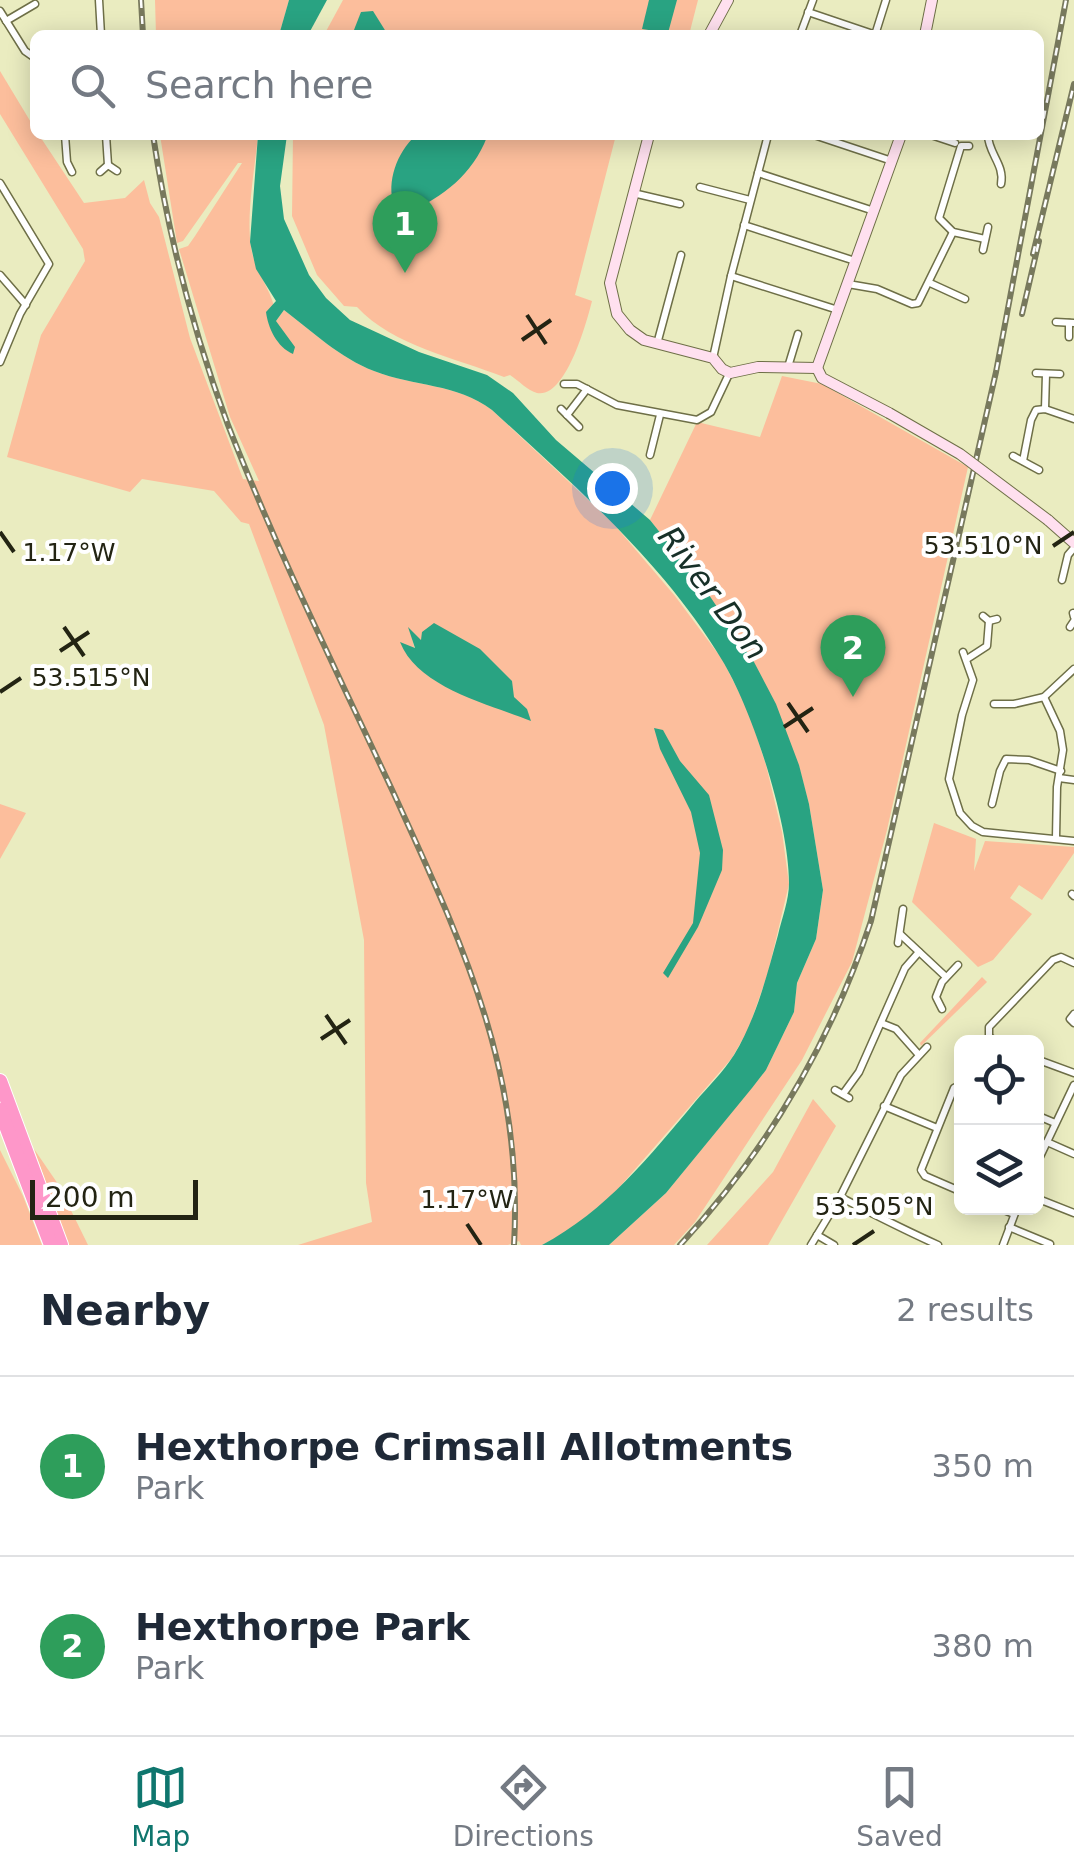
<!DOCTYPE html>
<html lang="en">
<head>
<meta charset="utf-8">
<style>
	:root { --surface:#fff; --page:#f6f6f7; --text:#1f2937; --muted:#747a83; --line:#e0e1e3; --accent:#0f766e }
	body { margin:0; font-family:"DejaVu Sans",sans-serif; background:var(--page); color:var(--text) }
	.controls { position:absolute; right:30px; bottom:30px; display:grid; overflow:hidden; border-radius:15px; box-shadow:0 5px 25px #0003 }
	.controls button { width:90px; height:90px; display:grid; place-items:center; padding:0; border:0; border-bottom:2px solid var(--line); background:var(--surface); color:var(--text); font:50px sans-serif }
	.scale { position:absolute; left:30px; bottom:25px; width:168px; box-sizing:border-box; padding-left:10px; border:5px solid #232413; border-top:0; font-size:28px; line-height:35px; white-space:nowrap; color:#232413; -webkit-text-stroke:8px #fff; paint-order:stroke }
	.you { position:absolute; left:612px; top:488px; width:35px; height:35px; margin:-25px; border:8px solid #fff; border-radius:50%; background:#1a73e8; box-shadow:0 0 0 15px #1a73e833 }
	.badge { display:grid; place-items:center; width:65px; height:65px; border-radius:50%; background:var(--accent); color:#fff; font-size:32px; font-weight:700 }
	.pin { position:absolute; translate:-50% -82px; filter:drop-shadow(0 2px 5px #0008) }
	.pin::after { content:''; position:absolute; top:52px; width:35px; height:30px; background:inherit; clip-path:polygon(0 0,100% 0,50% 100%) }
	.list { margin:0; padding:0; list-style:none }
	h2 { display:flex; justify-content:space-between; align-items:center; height:130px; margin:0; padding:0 40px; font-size:42px }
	h2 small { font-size:32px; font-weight:400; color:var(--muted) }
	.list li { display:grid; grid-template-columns:65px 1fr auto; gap:30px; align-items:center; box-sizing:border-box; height:180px; padding:0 40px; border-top:2px solid var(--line) }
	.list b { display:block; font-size:38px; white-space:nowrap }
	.list p { margin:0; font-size:32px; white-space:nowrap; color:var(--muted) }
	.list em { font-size:32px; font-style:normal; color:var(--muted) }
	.icon { flex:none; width:55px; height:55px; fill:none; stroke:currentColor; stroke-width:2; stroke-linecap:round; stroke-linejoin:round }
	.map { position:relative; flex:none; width:1074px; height:1245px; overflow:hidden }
	.search { position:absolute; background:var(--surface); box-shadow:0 5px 25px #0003; left:30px; right:30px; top:30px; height:110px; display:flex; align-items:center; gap:25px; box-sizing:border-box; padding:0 35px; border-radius:15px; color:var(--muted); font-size:38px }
	.sheet { height:490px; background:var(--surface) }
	nav { display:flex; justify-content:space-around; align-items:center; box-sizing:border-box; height:140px; border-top:2px solid var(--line); background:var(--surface); font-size:28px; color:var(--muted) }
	nav a { display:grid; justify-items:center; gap:5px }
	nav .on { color:var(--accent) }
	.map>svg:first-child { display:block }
	.green { fill:#fcbe9c; fill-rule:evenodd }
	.water { fill:#29a382 }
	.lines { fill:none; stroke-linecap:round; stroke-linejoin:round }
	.street-casing { stroke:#6e6f47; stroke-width:9 }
	.secondary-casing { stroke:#6e6f47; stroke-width:12 }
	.highway-casing { stroke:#fff; stroke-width:16 }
	.street { stroke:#fff; stroke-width:6 }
	.secondary { stroke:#ffe0ef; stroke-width:10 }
	.highway { stroke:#fe97c9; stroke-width:14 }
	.rail-casing { stroke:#78795d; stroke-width:6 }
	.rail { stroke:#fff; stroke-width:2.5; stroke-dasharray:8; stroke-linecap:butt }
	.secondary-bridge-casing { stroke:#6e6f47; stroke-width:12; stroke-linecap:butt }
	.secondary-bridge { stroke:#ffe0ef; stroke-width:10 }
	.ticks { fill:none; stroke:#232413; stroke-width:4 }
	.labels { text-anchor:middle; stroke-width:8; stroke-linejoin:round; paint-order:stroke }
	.water-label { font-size:32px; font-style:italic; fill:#173028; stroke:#fff }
	.ticks-label { font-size:25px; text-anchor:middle; fill:#232413; stroke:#fff; stroke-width:8; stroke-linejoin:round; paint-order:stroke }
</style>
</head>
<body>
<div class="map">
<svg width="1074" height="1245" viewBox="0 0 1074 1245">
	<rect width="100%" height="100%" fill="#eaecc0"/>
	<g class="green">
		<path d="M155,0H289L279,35H156Z"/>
		<path d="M343,0H698L689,35H324Z"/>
		<path d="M0,71L35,129V135H39L84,203L125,198L144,180L150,203L159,217L190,338L243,479L259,481L230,417L179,249L188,246L195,236L242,163H238L183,241L177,243L160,135H258C255,168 246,214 251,247C255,275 276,293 276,321L284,310C313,332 340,358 374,371C415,387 456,383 492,410L612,522L675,596L722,659L748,710L766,765L782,832L789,884L768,973L748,1030L732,1058L610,1198L565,1233L542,1245H521L519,1241L508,1245H298L372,1222L366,1183L364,940L324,725L249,524L241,522L214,491L142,479L130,492L7,457L41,335L85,261L83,249L0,114ZM410,630L421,641L422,638L527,709L401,643L415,650Z"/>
		<path d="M293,135H616L575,295L592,301C587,321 566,399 537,393C528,391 518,380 510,375L504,377C456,358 393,346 357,307L344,306L317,275L292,216Z"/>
		<path d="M782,376L822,384L968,467L887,830L852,962L802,1060L695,1222L674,1245H609L666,1193L766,1070L794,1012L797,983L816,939L823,890L809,804L798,763L705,589L650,520L697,422L760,437Z"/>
		<path d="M0,804L26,813L0,859Z"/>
		<path d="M934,823L976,839L974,871L985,841L1074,847V853L1042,900L1019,885L1010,898L1032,914L993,960L978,967L912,902Z"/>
		<path d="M982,977L987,982L921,1046L920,1043Z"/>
		<path d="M813,1099L836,1126L768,1245H707L773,1172Z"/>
		<path d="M34,1149L58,1184L88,1245H68Z"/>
		<path d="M0,1150L23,1196L42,1245H0Z"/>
	</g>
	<g class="water">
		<path d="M289,0H327L308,35H279Z"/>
		<path d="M649,0H677L668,33L642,29Z"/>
		<path d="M373,11L388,35H352L361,12Z"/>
		<path d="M258,135H287L280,186L284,219L309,275L326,298L350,320L419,352L487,375L513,393L556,440L650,520L705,589L754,662L776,704L799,765L809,804L823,890L816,939L797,983L794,1012L766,1070L752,1088L666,1193L609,1245H542C606,1211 650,1156 695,1102C708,1087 723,1072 734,1055C756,1019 767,975 778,935C782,918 789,900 789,883C789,823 753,711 722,660C664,563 575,486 492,410C456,383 415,387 374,371C340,358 313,332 284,310L276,321L295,347L293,354C277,347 268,328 266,312L276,301L256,269L250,242Z"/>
		<path d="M435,135L487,137C472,175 444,196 408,213L396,210C385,187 395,157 412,139L425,140Z"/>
		<path d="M434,623L480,649L512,681L514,697L527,709L531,721C489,704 418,688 400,642L415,648L408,627L421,640L422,632Z"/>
		<path d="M654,728L663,730L680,761L709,795L723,850L722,870L698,927L668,978L663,973L693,923L700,853L691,812L660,749Z"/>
	</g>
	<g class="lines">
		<defs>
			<g id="street">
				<path d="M99,0L101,35"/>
				<path d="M0,11L25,51L35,58"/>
				<path d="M808,12L876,35"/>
				<path d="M6,21L35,4"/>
				<path d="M800,35L813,0"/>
				<path d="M875,35L886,0"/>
				<path d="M65,135L67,162L72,172"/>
				<path d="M106,135L108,165"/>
				<path d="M814,135L892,161"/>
				<path d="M931,135L955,143"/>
				<path d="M988,135C988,153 1005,165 1001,184"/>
				<path d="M969,146H961L939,218L953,232L985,239"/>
				<path d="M100,172L108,165L117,171"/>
				<path d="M758,173L874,211"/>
				<path d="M0,183L49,264L20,314L0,362"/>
				<path d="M700,187L750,200"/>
				<path d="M633,193L680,204"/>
				<path d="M744,225L855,261"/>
				<path d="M983,250L988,227"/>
				<path d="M0,275L26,305"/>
				<path d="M731,276L838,310"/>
				<path d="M930,283L965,299"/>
				<path d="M848,284L877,289L912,304L918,303L953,232"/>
				<path d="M1056,322L1074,323"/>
				<path d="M1069,337V323"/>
				<path d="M657,344L681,255"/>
				<path d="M713,358L731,276L768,135"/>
				<path d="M788,367L798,334"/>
				<path d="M1036,373L1060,374"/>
				<path d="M564,384H577L617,405L697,420L711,412L729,374"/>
				<path d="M561,409L579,427"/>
				<path d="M1045,409L1046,374"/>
				<path d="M567,415L587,389"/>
				<path d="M650,455L660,415"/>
				<path d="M1013,456L1039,470"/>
				<path d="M1023,461L1031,420L1036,410L1045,409L1074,419"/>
				<path d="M1062,580L1068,555L1074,548"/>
				<path d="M1073,613L1074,617"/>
				<path d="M983,616L989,621L997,619"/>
				<path d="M1070,627L1074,621"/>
				<path d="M963,652L973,680L962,715L949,779L960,813L972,826L983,832L1074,841"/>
				<path d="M967,659L987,646L989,621"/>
				<path d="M1044,697L1060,731L1063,750L1057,787L1056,838"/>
				<path d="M994,704H1014L1044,697L1074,669"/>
				<path d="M1059,778L1074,780"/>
				<path d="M992,804L1000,771L1006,759L1029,760L1061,771"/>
				<path d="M1072,894L1074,896"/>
				<path d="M900,934L946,977"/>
				<path d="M898,943L903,909"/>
				<path d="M942,1009L936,997L942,982L958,965"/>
				<path d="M1074,1014L1070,1019L1074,1023"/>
				<path d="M881,1023L896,1029L919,1055"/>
				<path d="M995,1042L989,1036V1027L1053,960L1061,957L1074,963"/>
				<path d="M1036,1059L1074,1073"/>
				<path d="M962,1084L954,1088L921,1170L925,1176L962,1192"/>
				<path d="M835,1090L849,1098"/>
				<path d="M843,1094L859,1072L905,968L919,952"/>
				<path d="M884,1106L937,1128"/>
				<path d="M1036,1115L1055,1123"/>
				<path d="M1047,1142L1074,1154"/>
				<path d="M1036,1165L1074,1085"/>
				<path d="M840,1197C873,1214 904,1230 938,1245"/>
				<path d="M1036,1198L1074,1213"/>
				<path d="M999,1208L1014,1214"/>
				<path d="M1009,1227L1050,1244"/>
				<path d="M817,1235L834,1245"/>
				<path d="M811,1245L840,1197L901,1075L927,1047"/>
				<path d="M1003,1245L1017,1208"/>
			</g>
			<g id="secondary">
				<path d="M709,35L728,0"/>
				<path d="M925,35L932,0"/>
				<path d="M649,135L610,283L617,314L630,330L644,340L713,358L722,369L730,373L758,367L817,368"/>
				<path d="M817,368L901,135"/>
				<path d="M817,368L822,378L889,413"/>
				<path d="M1048,520L1074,543"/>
			</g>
			<g id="highway">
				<path d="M0,1081L61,1245"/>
				<path d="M0,1110L51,1245"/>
			</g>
		</defs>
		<use href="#street" class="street-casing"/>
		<use href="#secondary" class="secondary-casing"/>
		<use href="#highway" class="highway-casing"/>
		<use href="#street" class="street"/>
		<use href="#secondary" class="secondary"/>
		<use href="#highway" class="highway"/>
		<defs>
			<g id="rail">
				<path d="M141,0L143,35"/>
				<path d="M153,135C168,235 193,331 228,425C277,551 337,672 394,794C463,945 524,1073 514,1245"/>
				<path d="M1033,254L1074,84"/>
				<path d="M1022,314L1039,241"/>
				<path d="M680,1245C767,1151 831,1042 871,921L996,372L1066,0"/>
			</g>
		</defs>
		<use href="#rail" class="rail-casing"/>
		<use href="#rail" class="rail"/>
		<defs>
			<path id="secondary-bridge" d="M889,413L960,454L1048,520"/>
		</defs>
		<use href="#secondary-bridge" class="secondary-bridge-casing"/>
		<use href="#secondary-bridge" class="secondary-bridge"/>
	</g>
	<path class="ticks" d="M527,315L546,344M522,340L551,320M0,532L14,552M1053,546L1074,532M64,627L84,656M60,651L89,632M0,692L21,678M788,703L808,732M784,727L813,708M326,1015L346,1044M321,1039L350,1020M467,1224L481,1245M853,1245L874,1231"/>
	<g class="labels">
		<g class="water-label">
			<text transform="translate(713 593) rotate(53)" y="11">River Don</text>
		</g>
	</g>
	<g class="ticks-label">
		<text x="983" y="554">53.510°N</text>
		<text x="69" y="561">1.17°W</text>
		<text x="91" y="686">53.515°N</text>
		<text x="467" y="1208">1.17°W</text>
		<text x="874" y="1215">53.505°N</text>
	</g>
</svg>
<div class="controls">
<button><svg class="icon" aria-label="locate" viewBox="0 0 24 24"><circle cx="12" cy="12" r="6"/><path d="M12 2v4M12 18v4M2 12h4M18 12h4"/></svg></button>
<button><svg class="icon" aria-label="layers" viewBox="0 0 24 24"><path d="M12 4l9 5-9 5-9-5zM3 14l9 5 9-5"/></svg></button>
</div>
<div class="scale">200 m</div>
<div class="you"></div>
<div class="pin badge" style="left:405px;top:273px;background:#2e9e5b">1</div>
<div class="pin badge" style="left:853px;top:697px;background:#2e9e5b">2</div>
<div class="search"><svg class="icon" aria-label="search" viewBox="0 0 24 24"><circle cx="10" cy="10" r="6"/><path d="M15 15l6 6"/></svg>Search here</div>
</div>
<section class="sheet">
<h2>Nearby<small>2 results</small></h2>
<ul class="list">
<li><span class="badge" style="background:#2e9e5b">1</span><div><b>Hexthorpe Crimsall Allotments</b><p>Park</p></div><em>350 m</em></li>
<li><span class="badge" style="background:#2e9e5b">2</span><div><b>Hexthorpe Park</b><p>Park</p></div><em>380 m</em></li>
</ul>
</section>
<nav>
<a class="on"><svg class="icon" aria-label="map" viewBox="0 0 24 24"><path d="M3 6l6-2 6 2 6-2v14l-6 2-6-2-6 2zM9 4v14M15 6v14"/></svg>Map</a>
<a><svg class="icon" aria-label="directions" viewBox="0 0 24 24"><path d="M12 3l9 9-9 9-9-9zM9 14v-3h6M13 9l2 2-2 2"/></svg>Directions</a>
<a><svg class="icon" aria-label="saved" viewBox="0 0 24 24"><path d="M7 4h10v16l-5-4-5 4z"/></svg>Saved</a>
</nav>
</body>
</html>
